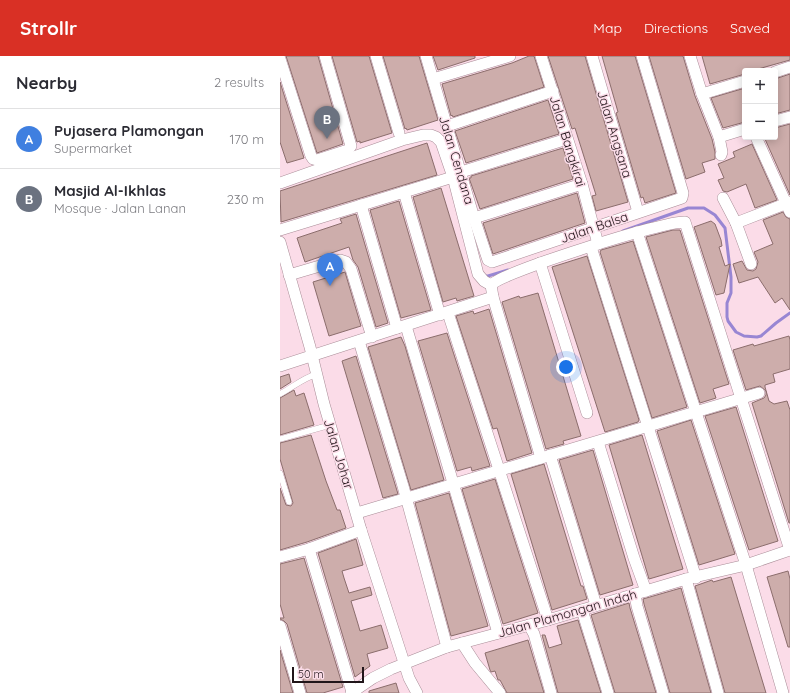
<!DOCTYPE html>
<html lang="en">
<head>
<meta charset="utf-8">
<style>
	:root { --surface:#fff; --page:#f7f7f7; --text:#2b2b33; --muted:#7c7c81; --line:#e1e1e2; --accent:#d93025 }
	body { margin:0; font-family:Quicksand,sans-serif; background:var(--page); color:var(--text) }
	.controls { position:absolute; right:12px; top:12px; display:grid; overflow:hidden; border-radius:4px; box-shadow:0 2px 10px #0003 }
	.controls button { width:36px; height:36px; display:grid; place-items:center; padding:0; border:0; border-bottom:1px solid var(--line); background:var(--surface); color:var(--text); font:20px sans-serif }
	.scale { position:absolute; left:12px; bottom:10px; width:72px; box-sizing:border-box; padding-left:4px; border:2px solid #201519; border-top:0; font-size:11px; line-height:14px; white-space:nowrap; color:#201519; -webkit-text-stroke:3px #fbdce8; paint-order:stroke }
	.you { position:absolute; left:286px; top:311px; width:14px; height:14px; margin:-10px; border:3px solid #fff; border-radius:50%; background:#1a73e8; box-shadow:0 0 0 6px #1a73e833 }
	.badge { display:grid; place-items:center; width:26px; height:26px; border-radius:50%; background:var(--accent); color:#fff; font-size:13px; font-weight:700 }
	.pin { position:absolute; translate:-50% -33px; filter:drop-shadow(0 1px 2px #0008) }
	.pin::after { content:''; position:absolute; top:21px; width:14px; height:12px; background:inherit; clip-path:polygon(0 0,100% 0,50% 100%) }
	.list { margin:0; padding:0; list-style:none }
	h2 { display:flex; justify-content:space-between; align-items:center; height:52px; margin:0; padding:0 16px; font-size:17px }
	h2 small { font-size:13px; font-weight:400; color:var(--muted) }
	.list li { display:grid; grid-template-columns:26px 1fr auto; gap:12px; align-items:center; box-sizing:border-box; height:60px; padding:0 16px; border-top:1px solid var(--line) }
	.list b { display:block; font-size:15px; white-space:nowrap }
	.list p { margin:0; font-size:13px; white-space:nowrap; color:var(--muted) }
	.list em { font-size:13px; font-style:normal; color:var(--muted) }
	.map { position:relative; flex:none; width:510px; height:637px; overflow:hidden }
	header { display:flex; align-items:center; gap:24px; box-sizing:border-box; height:56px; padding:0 20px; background:var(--accent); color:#fff }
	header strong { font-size:19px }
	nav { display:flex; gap:22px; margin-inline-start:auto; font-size:14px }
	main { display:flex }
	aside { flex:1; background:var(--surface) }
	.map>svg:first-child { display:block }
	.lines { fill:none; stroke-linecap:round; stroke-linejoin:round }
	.stream { stroke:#9886d3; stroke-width:3 }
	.building { fill:#cdadab; stroke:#8b6d6c }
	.lane-casing { stroke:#aa8d98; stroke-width:6 }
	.street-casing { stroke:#aa8d98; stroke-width:12 }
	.lane { stroke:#fff; stroke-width:5.5 }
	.street { stroke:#fff; stroke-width:11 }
	.labels { text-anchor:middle; stroke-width:3; stroke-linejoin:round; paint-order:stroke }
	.street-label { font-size:13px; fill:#201519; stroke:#fbdce8 }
</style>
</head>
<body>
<header>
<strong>Strollr</strong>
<nav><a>Map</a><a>Directions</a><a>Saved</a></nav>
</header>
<main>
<aside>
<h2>Nearby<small>2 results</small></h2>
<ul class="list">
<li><span class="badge" style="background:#3f7fe0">A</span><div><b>Pujasera Plamongan</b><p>Supermarket</p></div><em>170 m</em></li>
<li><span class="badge" style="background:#6b7280">B</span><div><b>Masjid Al-Ikhlas</b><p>Mosque · Jalan Lanan</p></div><em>230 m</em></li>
</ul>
</aside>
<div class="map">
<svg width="510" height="637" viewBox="0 0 510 637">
	<rect width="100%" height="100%" fill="#fbdce8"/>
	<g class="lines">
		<g class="stream">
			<path d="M343,175L408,152H424L435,159L445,172L451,221V237L447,247V261L448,265L456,276L464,280L477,281L481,280L496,267L510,257"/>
			<path d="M205,220H208L228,214"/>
		</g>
	</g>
	<g class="building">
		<path d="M6,0H38L63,88L37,97Z"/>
		<path d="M52,0H89L112,77L80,87V85L77,86Z"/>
		<path d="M103,0H139L158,64L127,74L126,72L125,73Z"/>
		<path d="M153,0H195V2L158,14Z"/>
		<path d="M249,0H254L264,31L173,61L172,59L171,60L162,28L232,7Z"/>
		<path d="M268,0H305L348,146L316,155L312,140L316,139L295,72L292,73Z"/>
		<path d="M322,0H355L396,137L365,147L363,141L361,142L336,57L338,56Z"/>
		<path d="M369,0H403L415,40L432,83L435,96V103L422,107L425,116L406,123Z"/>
		<path d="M422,0H510V4L471,15H465V18L430,28Z"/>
		<path d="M510,18V54L495,58V23Z"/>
		<path d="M0,26L24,102L7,107L0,86Z"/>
		<path d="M465,32V66L443,72L431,42Z"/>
		<path d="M268,44L279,78L186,107L175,75Z"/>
		<path d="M510,68V139L485,83L489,81H495V72Z"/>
		<path d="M147,87L157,119L1,166L0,135Z"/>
		<path d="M472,88L497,144L475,152L466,128L447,136L443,135L438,124L444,122L438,108L455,101L453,96Z"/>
		<path d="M283,92L293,123L200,153L189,122H191V120Z"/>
		<path d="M161,132L194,240L177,245L176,242L163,246L133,141Z"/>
		<path d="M297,137L305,167L213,198L203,167Z"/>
		<path d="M119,145L151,254L121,262L90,154Z"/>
		<path d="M503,156L506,161L510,163V254L502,242L495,247L478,221L459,227L453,208L462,205L467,214L473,215L476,213L478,206L474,196L493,188L483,164Z"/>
		<path d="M76,158L108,267L96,271L78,211L73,204L69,191L25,206L17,182L62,167L60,163Z"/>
		<path d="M431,165L435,168L441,184L442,190L439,191L445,210L450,208L444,237L436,239L414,171Z"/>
		<path d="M393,174H400L449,328L433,333L436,342L420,347L366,181Z"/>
		<path d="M353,185L407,351L372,362L320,196L321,194Z"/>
		<path d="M307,200L359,364L358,366L325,376L272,211Z"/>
		<path d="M65,216L81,270L49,280L33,226Z"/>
		<path d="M258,237L301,380L283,385L284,388L266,393L222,246L239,240L240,242Z"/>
		<path d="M209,253L252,397L227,405L217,372L213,373L176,260L193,255L194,258Z"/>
		<path d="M167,277L210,410L192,415L191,411L177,415L138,285Z"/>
		<path d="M509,280L510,284V313L493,318L495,326L485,329V331L489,345L494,348L507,345L510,354V467H509L472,347L484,342L486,339V335L480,330L466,334L453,294L473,288L474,290Z"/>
		<path d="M121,281L125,290L164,424L131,434L88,291Z"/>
		<path d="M76,300L118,438L103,442L62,305Z"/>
		<path d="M9,318L11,326L0,333V321Z"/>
		<path d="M14,334L16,340L24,337L34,369L0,379V342Z"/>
		<path d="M456,351L498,485L469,494L425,360Z"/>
		<path d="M411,364L455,498L419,509L377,375Z"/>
		<path d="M31,379L46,425L57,454H60L66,472L27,486L0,494V432L6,449L11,450L13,447L0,403V387Z"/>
		<path d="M362,379L403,513L369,523L329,389Z"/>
		<path d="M313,394L353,529L320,539L279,404Z"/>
		<path d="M264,408L301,530H303L307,543L272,554L231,418Z"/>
		<path d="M215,423L258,557L223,568L182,433Z"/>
		<path d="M169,437L208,570L171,580L135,447Z"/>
		<path d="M76,483L83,509L62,515L64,522L69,537L90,531L92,539L71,545L78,568L80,575L101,569L108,592L87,598L90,610L75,621L38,497Z"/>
		<path d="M24,502L63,631L43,637H27L7,568L4,565L0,563V562H4L0,548V508Z"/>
		<path d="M508,515L510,523V591H508L487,521Z"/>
		<path d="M451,521L486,637H445L415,530L432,524L433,526Z"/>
		<path d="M401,532L431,637H390L364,548L363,543Z"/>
		<path d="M349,547L350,552L376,637H335L311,559Z"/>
		<path d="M298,564L321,637H278L262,579H265L269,592L282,588L277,570Z"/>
		<path d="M248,584L264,637H227L220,624H218L215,615L211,616L210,614L205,597Z"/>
		<path d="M0,594L13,637H0Z"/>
		<path d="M116,627L119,637H89V635Z"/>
	</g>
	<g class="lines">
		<defs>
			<g id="lane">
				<path d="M0,338C13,331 23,322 37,318"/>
				<path d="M0,383L50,369"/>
				<path d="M0,417L9,446"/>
			</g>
			<g id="street">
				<path d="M96,0L119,77"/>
				<path d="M146,0L194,162L208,204L212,206L402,142L403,137L362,0"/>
				<path d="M261,0L302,128L318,188"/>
				<path d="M312,0L358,156"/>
				<path d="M410,0L422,38L439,81L465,73"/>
				<path d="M0,3L31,100L33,103L37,104L68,94L71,90L45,0"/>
				<path d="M495,16L510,11"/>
				<path d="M153,23L230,0"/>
				<path d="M422,38L465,25"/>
				<path d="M495,65L510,61"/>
				<path d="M167,70L273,35"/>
				<path d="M439,81L442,96L441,99"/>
				<path d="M476,81L510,156"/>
				<path d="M181,116L287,83"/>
				<path d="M0,127L122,84L143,79H151L156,81L161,86L173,121L198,218L204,225L211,229"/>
				<path d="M124,136L160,259"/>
				<path d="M443,142L456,167L471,208"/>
				<path d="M81,149L117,272"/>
				<path d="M194,162L302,128"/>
				<path d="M456,167L510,146"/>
				<path d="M0,174L173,121"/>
				<path d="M357,176L466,509L503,637"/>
				<path d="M0,186L30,291L44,348L81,474L129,622L137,637"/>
				<path d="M311,191L416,522"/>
				<path d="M260,207L307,357"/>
				<path d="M9,219L60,204L66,206L71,213L92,281"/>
				<path d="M168,257L268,564"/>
				<path d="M126,270L218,577"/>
				<path d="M79,285L123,430L167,591"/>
				<path d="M0,310L213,241"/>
				<path d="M318,386L354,502L366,535"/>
				<path d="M270,399L316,549"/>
				<path d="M261,402L213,241L211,229C222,216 387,164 405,166L459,336L510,494"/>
				<path d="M77,457L479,337"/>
				<path d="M29,493L72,636"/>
				<path d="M0,501L29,493L81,474"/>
				<path d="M406,523L438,637"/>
				<path d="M355,538L357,550L383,637"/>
				<path d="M302,554L328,637"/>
				<path d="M249,569L254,578L271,637"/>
				<path d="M0,570L20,637"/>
				<path d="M182,587L195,607L220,637"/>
				<path d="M71,637L93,622L111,613L167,591L268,564L406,523L466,509L510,494"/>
			</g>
		</defs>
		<use href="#lane" class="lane-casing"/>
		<use href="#street" class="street-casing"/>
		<use href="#lane" class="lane"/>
		<use href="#street" class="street"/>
	</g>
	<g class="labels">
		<g class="street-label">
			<text transform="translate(335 78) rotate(73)" y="5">Jalan Angsana</text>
			<text transform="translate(288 85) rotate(73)" y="5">Jalan Bangkirai</text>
			<text transform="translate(177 104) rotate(73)" y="5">Jalan Cendana</text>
			<text transform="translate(314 171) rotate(-19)" y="5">Jalan Balsa</text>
			<text transform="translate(59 398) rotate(73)" y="5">Jalan Johar</text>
			<text transform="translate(287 557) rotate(-16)" y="5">Jalan Plamongan Indah</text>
		</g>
	</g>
</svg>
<div class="controls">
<button>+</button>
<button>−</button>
</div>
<div class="scale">50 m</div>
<div class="you"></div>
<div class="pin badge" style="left:50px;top:230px;background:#3f7fe0">A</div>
<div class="pin badge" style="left:47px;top:83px;background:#6b7280">B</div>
</div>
</main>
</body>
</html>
